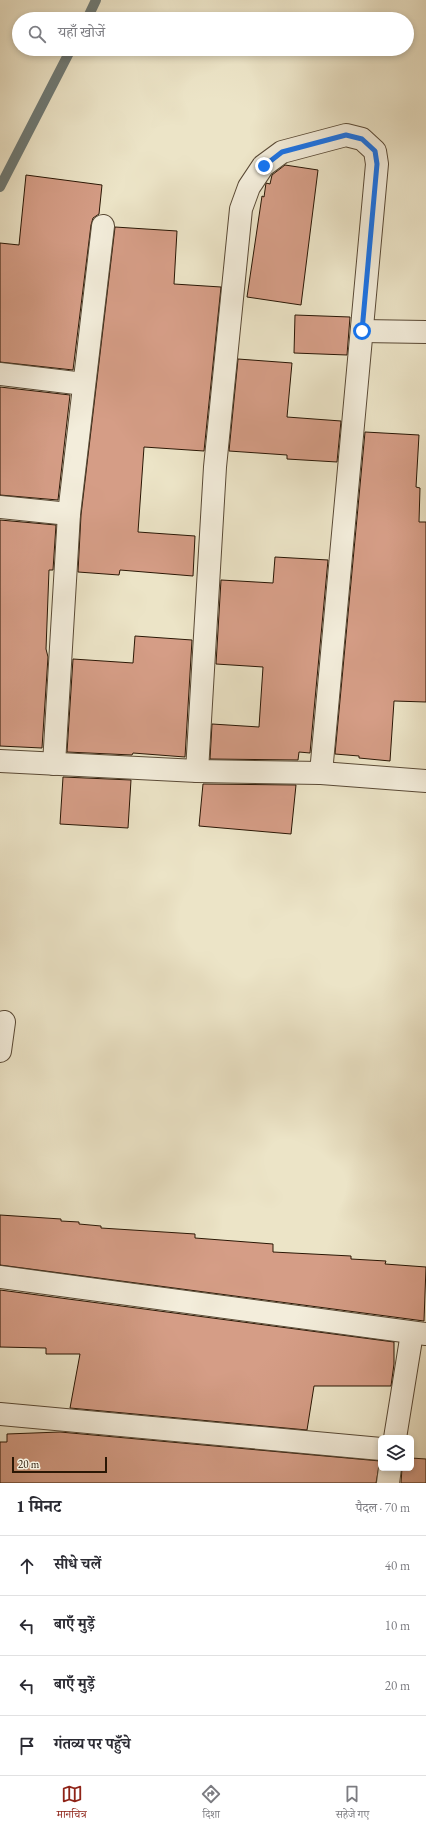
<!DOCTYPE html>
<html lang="hi">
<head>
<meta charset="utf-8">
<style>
	:root { --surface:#fff; --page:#f2f2f3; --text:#2b2b33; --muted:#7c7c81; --line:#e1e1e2; --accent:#8f2418 }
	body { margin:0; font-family:"EB Garamond","Noto Serif Devanagari",serif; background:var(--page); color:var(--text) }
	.controls { position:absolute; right:12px; bottom:12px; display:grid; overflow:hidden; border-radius:6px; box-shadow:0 2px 6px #0003 }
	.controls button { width:36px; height:36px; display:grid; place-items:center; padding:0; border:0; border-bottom:1px solid var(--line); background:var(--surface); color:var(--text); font:20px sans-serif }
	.scale { position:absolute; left:12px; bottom:10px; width:95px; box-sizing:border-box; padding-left:4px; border:2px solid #2a1705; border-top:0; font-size:11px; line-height:14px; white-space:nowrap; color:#2a1705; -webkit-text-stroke:3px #f3eddb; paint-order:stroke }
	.stop { position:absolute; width:12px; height:12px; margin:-9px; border:3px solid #1a73e8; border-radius:50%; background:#fff }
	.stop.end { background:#1a73e8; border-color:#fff; box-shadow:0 1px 4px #0008 }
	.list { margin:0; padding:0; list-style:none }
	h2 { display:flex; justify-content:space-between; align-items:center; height:52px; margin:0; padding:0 16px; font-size:17px }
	h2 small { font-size:13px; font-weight:400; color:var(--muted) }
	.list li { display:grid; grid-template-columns:26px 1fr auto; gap:12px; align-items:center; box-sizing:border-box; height:60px; padding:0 16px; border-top:1px solid var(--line) }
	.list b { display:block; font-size:15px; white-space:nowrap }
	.list em { font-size:13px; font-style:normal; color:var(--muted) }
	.icon { flex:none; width:22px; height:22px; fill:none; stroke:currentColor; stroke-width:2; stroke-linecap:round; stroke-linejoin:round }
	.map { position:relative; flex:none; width:426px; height:1483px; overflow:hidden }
	.search { position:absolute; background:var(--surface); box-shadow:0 2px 6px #0003; left:12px; right:12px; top:12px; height:44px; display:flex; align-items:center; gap:10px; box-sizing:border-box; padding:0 14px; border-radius:22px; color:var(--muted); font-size:15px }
	.sheet { height:292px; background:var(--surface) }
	nav { display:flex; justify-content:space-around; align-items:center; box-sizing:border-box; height:56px; border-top:1px solid var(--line); background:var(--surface); font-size:11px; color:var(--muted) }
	nav a { display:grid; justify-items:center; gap:2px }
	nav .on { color:var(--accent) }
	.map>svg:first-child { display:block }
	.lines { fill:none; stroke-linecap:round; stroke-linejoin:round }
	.stream { stroke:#6f7a75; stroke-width:10 }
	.building { fill:#d59d86; stroke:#2a1705 }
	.minor-casing { stroke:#5a4a36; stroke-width:24 }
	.minor { stroke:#f3eddb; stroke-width:22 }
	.route { stroke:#1a73e8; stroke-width:5 }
</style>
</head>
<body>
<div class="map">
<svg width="426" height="1483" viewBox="0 0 426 1483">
	<rect width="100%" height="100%" fill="#ece4c7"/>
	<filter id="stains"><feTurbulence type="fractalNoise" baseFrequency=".005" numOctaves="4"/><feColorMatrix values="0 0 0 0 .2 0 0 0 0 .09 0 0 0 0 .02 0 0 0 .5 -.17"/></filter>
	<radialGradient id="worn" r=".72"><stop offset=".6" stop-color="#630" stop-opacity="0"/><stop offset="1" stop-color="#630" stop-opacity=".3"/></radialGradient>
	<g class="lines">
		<g class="stream">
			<path d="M87,19L96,0"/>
			<path d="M0,187L71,49"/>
		</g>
	</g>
	<g class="building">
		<path d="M285,165L318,170L301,305L247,297L262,196L264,197L266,183L270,184L272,175Z"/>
		<path d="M26,175L102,185L99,214L93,218L91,225L73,370L0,362V243L19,245Z"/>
		<path d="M115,227L177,231L174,284L221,287L204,451L144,447L138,532L195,536L193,576L120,570L119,575L78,572L81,515Z"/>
		<path d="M295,315L350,317L347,355L294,353Z"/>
		<path d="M238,359L292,363L287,417L341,421L337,462L287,459V455L229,451Z"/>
		<path d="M0,387L70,395L58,500L0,495Z"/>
		<path d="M365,432L419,435L416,487L420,488L419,522H426V702L394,701L390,761L359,758V756L335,754Z"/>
		<path d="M0,520L56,525L53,570H49L46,649L48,657L42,748L0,746Z"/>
		<path d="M275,557L328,560L310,753L299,752L298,760L210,759L212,724L259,727L263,667L216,664L221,580L273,583Z"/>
		<path d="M135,636L192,640L185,757L133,753L132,755L67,752L73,659L133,663Z"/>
		<path d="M63,777L131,780L128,828L60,824Z"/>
		<path d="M203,784L296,785L291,834L199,826Z"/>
		<path d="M0,1215L61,1219V1221L79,1222V1224L101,1226V1228L195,1234V1238L273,1244V1252L351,1256V1259L386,1261L385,1264L426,1267L424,1321L0,1265Z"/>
		<path d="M0,1290L394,1342V1364L391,1386H314L307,1430L70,1408L80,1354H46V1348L0,1347Z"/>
		<path d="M60,1432L380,1461L376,1483H0V1442H7V1434Z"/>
		<path d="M411,1458L426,1459V1483H401L402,1468H411Z"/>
	</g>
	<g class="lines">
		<defs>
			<g id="minor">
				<path d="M362,331L426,332"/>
				<path d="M0,374L84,384"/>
				<path d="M0,507L69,514"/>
				<path d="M0,761L197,771L321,773L426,781"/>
				<path d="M54,764L69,514L103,226"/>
				<path d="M197,771L215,467L241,209L249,187L263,166L282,152L346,135L362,139L375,151L377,164L321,773"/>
				<path d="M0,1051L4,1022"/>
				<path d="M0,1277L426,1334"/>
				<path d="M0,1414L381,1449"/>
				<path d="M395,1438L412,1333"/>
				<path d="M388,1483L390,1468"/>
			</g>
		</defs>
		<use href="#minor" class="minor-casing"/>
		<use href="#minor" class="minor"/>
	</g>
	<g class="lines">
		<path class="route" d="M264,166L282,152L346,135L362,139L375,151L377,164L362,331"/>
	</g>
	<rect width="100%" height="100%" filter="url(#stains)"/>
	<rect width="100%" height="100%" fill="url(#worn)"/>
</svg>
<div class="controls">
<button><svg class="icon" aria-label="layers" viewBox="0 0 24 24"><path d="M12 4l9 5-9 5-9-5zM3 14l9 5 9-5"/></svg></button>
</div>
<div class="scale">20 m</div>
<div class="stop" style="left:362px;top:331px"></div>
<div class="stop end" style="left:264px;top:166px"></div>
<div class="search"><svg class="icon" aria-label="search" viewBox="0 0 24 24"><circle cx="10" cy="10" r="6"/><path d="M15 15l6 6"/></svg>यहाँ खोजें</div>
</div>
<section class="sheet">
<h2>1 मिनट<small>पैदल · 70 m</small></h2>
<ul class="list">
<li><svg class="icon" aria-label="ahead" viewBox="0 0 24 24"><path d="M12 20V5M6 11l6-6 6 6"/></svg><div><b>सीधे चलें</b></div><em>40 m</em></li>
<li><svg class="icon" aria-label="left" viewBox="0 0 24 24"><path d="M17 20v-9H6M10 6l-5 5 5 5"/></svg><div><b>बाएँ मुड़ें</b></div><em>10 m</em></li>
<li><svg class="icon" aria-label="left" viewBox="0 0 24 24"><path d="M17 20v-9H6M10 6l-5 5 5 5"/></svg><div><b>बाएँ मुड़ें</b></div><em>20 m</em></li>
<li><svg class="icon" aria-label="arrive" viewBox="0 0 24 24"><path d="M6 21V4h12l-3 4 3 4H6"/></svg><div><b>गंतव्य पर पहुँचे</b></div></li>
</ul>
</section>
<nav>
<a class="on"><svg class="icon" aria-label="map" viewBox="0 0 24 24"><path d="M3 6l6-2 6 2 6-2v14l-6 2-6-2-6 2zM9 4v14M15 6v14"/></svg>मानचित्र</a>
<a><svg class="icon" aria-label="directions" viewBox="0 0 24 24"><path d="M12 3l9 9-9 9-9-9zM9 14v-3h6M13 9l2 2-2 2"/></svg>दिशा</a>
<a><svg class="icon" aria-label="saved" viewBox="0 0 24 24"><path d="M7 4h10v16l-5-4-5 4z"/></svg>सहेजे गए</a>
</nav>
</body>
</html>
